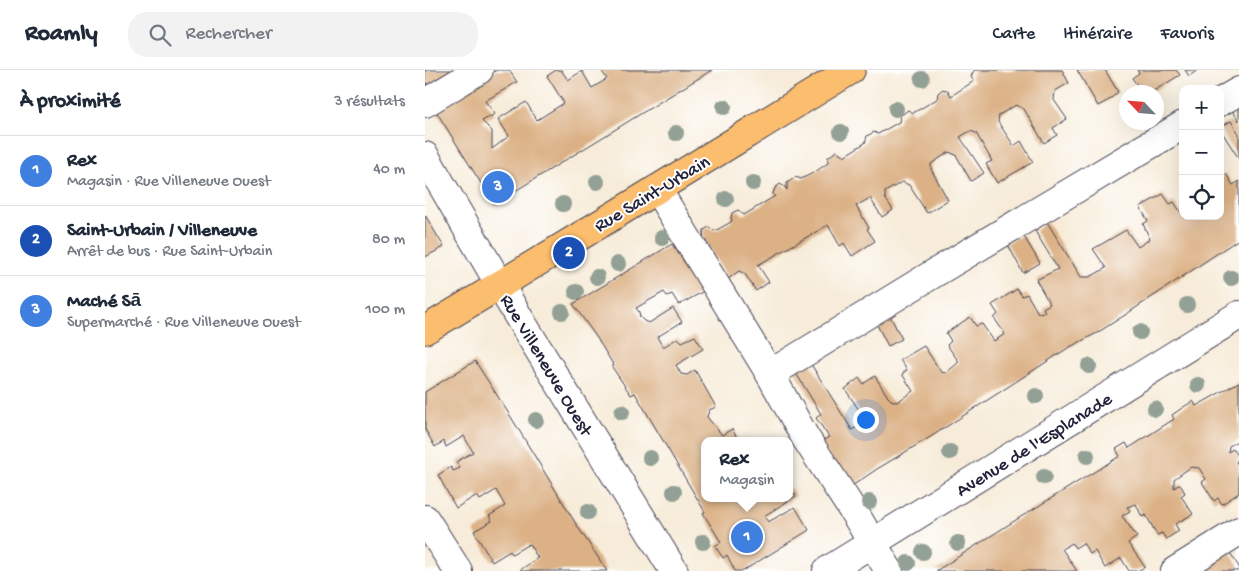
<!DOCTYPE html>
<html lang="fr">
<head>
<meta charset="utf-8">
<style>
	:root { --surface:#fff; --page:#f2f2f3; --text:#1f2937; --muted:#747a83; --line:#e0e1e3; --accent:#0f766e }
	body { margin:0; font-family:"Gochi Hand",sans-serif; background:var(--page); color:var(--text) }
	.controls { position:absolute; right:15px; top:15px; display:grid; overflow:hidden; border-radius:10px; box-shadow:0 5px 20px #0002 }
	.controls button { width:45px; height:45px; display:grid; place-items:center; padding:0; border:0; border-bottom:1px solid var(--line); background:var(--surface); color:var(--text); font:25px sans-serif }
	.compass { position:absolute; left:694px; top:15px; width:45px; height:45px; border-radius:50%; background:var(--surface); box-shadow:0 5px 20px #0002; rotate:296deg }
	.you { position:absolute; left:440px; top:349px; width:18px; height:18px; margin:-12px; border:4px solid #fff; border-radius:50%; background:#1a73e8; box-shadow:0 0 0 8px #1a73e833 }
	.badge { display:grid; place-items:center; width:32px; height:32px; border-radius:50%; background:var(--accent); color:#fff; font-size:16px; font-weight:700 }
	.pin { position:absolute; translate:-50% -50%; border:2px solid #fff; box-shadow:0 1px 5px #0006 }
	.popup { position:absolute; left:276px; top:367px; width:92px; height:65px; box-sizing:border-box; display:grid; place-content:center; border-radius:10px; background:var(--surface); filter:drop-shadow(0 1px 4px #0005); font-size:16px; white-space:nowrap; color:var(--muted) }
	.popup b { font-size:19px; color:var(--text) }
	.popup::after { content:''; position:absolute; left:50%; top:100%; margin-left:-10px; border:10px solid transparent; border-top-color:var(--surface) }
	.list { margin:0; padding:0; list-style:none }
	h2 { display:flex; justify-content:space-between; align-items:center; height:65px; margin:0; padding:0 20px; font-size:21px }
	h2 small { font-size:16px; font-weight:400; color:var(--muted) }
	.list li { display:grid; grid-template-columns:32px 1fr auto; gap:15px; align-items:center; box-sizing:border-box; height:70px; padding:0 20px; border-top:1px solid var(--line) }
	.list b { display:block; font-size:19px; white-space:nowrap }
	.list p { margin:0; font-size:16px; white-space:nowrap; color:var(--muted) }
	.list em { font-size:16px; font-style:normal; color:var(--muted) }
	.icon { flex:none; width:28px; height:28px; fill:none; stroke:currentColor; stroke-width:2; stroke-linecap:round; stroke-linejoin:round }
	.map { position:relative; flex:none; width:814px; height:501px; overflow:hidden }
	header { display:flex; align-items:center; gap:30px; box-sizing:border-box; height:70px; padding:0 25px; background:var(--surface); border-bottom:1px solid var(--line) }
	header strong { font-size:24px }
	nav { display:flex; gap:28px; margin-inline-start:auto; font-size:18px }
	.search { width:350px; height:45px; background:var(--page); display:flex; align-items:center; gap:12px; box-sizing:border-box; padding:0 18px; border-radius:20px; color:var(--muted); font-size:19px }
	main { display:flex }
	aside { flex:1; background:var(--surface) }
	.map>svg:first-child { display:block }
	.building { fill:#dbb185 }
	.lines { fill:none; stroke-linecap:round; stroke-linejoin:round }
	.minor-casing { stroke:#424053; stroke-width:30 }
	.major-casing { stroke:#424053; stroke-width:30 }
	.minor { stroke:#fff; stroke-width:28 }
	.major { stroke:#fbbd6e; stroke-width:28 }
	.tree { fill:#93a095 }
	.labels { text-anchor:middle; stroke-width:4; stroke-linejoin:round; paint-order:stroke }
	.street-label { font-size:19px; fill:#22223b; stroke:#fff }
</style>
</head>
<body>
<header>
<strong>Roamly</strong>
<div class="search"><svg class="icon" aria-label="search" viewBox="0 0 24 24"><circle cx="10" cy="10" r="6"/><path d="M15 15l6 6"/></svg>Rechercher</div>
<nav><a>Carte</a><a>Itinéraire</a><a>Favoris</a></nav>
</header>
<main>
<aside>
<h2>À proximité<small>3 résultats</small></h2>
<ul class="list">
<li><span class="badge" style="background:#3f7fe0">1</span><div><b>Rex</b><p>Magasin · Rue Villeneuve Ouest</p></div><em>40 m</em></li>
<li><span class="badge" style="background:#1a4fb4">2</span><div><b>Saint-Urbain / Villeneuve</b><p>Arrêt de bus · Rue Saint-Urbain</p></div><em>80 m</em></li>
<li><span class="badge" style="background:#3f7fe0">3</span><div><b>Maché Sā</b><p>Supermarché · Rue Villeneuve Ouest</p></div><em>100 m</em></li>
</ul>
</aside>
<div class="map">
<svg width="814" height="501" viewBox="0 0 814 501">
	<rect width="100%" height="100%" fill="#fff"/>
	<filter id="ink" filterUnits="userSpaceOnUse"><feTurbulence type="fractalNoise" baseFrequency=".02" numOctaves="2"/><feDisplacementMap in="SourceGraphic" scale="10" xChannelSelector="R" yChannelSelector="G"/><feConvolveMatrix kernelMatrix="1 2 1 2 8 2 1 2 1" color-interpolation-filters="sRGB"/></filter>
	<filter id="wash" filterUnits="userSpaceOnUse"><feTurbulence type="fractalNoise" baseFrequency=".0096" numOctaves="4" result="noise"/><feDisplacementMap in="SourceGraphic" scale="20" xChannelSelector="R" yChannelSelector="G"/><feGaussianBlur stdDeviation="1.12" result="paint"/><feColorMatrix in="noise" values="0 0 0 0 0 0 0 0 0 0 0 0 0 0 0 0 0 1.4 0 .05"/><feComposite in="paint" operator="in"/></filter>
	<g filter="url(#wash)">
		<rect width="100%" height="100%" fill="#f7ecd9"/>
		<g id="blocks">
			<g class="building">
				<path d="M0,0H41L6,21L0,11Z"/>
				<path d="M72,0H84L92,12L60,31L70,44L57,51L67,61V79L84,66L73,49L101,32L112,50L139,33L122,6L131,0H136L143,10L157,1L167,18L182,9L176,0H287L69,134L9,38Z"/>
				<path d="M550,0H637L644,13L630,21L629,30L642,49L628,58L632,65L619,73L599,39L591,35L574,45L573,52L589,76L596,71L608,92L572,113L561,94L567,91L551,63L545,61L535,67L559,103L546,111L531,85L524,82L506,94V99L523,130L502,143L484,115L477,112L460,122V128L468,140L457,147L445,128L431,136L444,158L442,159L450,171L427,186L419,173L415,176L403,155L333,195L344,212L331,221L320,204L314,201L303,209L278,168L279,160L284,157L290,161L306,152L307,150L306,148L307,143L313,140L319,145L350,126L348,124L350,118L355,114L360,117L362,120V113L371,107L376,109L390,102L403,93V87L412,81L419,86L440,73L442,66L449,62L453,64L474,52L475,46L483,40L488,43L512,29L513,23L518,19L523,21L526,26L549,11L546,7L548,2Z"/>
				<path d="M652,0H680L693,22L684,30L673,36Z"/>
				<path d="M712,0H751L755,5L727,22H717L707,8L714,3Z"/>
				<path d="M760,0H773L764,6Z"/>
				<path d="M814,33V51L806,38Z"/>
				<path d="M806,51L814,64V89L795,59V57Z"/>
				<path d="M801,104L808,115L814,111V169L700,245L672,263L643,278L507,366L452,399L424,418L395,372L404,367L391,348L396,344L369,300L384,291L427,360L438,353L436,343L420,319L434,308L438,314L450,306L463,327L466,330L472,332L488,321L477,304L482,300L475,290L499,276L516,302L521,303L534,292L522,275L526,271L521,263L545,247L551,256L557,254L569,271L580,264L569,248L573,244L567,235L592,219L597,226L602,224L613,243L620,242L618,238L625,234L611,210L633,199L610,161L622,152L656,207H665L681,198L668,179L701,160L713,177L725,169L718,154L723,151L715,137L738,124L745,134L749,132L759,147L795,146V107Z"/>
				<path d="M0,145L19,177L0,187Z"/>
				<path d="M598,165L615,193L598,203L582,173Z"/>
				<path d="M247,174L279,221L254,235L247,224L242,226L239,222L211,238L214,242L215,247L219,251L224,253L248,238L257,252L232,267L238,277L253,268L257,272L270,266L278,279L251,295L256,304L262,305L270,300L291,337L284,340L282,347L297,365L307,359L314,371H280V428H364V415L371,426L339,446L343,452L370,437L384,460L318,501H310L302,485L298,488L290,476L296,472L278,443L280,442L210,323L206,325L187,297L189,296L172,268L148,234Z"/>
				<path d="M464,244L477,269L463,276L450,251Z"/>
				<path d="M50,291L86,347L151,454L182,501H96L95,500L113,488L104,474L87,484L85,481L67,492L49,461L67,451L64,446L80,436L71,420L55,430L52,425L31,438L13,405L26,397L28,401L35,398L31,392L48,382L39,366L21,377L19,371L10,377L0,359V322Z"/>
				<path d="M814,312V370L804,376L803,382L808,379L814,388L811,392L814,396V423L797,434L793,428L789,431L777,412L781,409L774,398L766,397L749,409V418L755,414L760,423L756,426L768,444L750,454L754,461L741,469L737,463L732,465L721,445L717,447L711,434L702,437L705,441L697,446L712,467L703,473L720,497L712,501H704L696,488L680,498L670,481L665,484L658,473L650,478L647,473L637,479L652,501H604L603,500L600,501H511L594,448L695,386L691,379L701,373L704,378L749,349L747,345L757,338L768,331L771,336Z"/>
				<path d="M804,481L814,497V501H783L780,496Z"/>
			</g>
		</g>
	</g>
	<g filter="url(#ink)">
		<use href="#blocks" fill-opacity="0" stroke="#424053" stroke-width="1"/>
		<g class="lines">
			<defs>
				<g id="minor">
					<path d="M795,32L814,21"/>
					<path d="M0,33L54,0"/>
					<path d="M0,86L93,246L249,501"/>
					<path d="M232,119L345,304L380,367L432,447L464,501"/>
					<path d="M345,304L503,207L758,55"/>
					<path d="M0,449L33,501"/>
					<path d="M402,501L814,245"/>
					<path d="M750,501L814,461"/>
				</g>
				<path id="major" d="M0,260C142,175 284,87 426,0"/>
			</defs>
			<use href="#minor" class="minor-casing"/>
			<use href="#major" class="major-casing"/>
			<use href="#minor" class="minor"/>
			<use href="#major" class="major"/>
		</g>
		<g class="tree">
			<circle cx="497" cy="9" r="8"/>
			<circle cx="299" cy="37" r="8"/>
			<circle cx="471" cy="39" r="8"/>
			<circle cx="416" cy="62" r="8"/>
			<circle cx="251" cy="63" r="8"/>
			<circle cx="172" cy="112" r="8"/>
			<circle cx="328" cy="113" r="8"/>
			<circle cx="301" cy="129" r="8"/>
			<circle cx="138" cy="134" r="8"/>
			<circle cx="237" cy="168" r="8"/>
			<circle cx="193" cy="194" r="8"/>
			<circle cx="172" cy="207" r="8"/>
			<circle cx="806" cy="208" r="8"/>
			<circle cx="151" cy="222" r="8"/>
			<circle cx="762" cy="235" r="8"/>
			<circle cx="137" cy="242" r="8"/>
			<circle cx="715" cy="262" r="8"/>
			<circle cx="664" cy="296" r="8"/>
			<circle cx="773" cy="315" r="8"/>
			<circle cx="611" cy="326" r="8"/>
			<circle cx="730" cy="339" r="8"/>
			<circle cx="197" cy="342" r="8"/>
			<circle cx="111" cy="350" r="8"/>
			<circle cx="525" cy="382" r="8"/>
			<circle cx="662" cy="386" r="8"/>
			<circle cx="225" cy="388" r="8"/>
			<circle cx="619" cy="407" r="8"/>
			<circle cx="249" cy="422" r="8"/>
			<circle cx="444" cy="432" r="8"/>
			<circle cx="163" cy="442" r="8"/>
			<circle cx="278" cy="472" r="8"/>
			<circle cx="533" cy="473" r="8"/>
			<circle cx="498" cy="482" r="8"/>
			<circle cx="483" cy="493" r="8"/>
		</g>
	</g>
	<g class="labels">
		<g class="street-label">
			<text transform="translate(226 122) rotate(-31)" y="7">Rue Saint-Urbain</text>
			<text transform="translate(123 294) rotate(59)" y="7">Rue Villeneuve Ouest</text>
			<text transform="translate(608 373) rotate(-32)" y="7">Avenue de l'Esplanade</text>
		</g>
	</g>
</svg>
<div class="controls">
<button>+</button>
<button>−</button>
<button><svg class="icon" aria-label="locate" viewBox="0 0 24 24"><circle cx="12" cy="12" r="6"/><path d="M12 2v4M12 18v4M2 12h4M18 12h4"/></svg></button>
</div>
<svg class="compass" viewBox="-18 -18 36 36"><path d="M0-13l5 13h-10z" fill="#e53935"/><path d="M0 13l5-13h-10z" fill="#747a83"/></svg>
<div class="you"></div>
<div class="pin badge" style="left:322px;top:467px;background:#3f7fe0">1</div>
<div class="popup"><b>Rex</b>Magasin</div>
<div class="pin badge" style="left:144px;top:183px;background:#1a4fb4">2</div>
<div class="pin badge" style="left:73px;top:117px;background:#3f7fe0">3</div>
</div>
</main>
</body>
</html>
